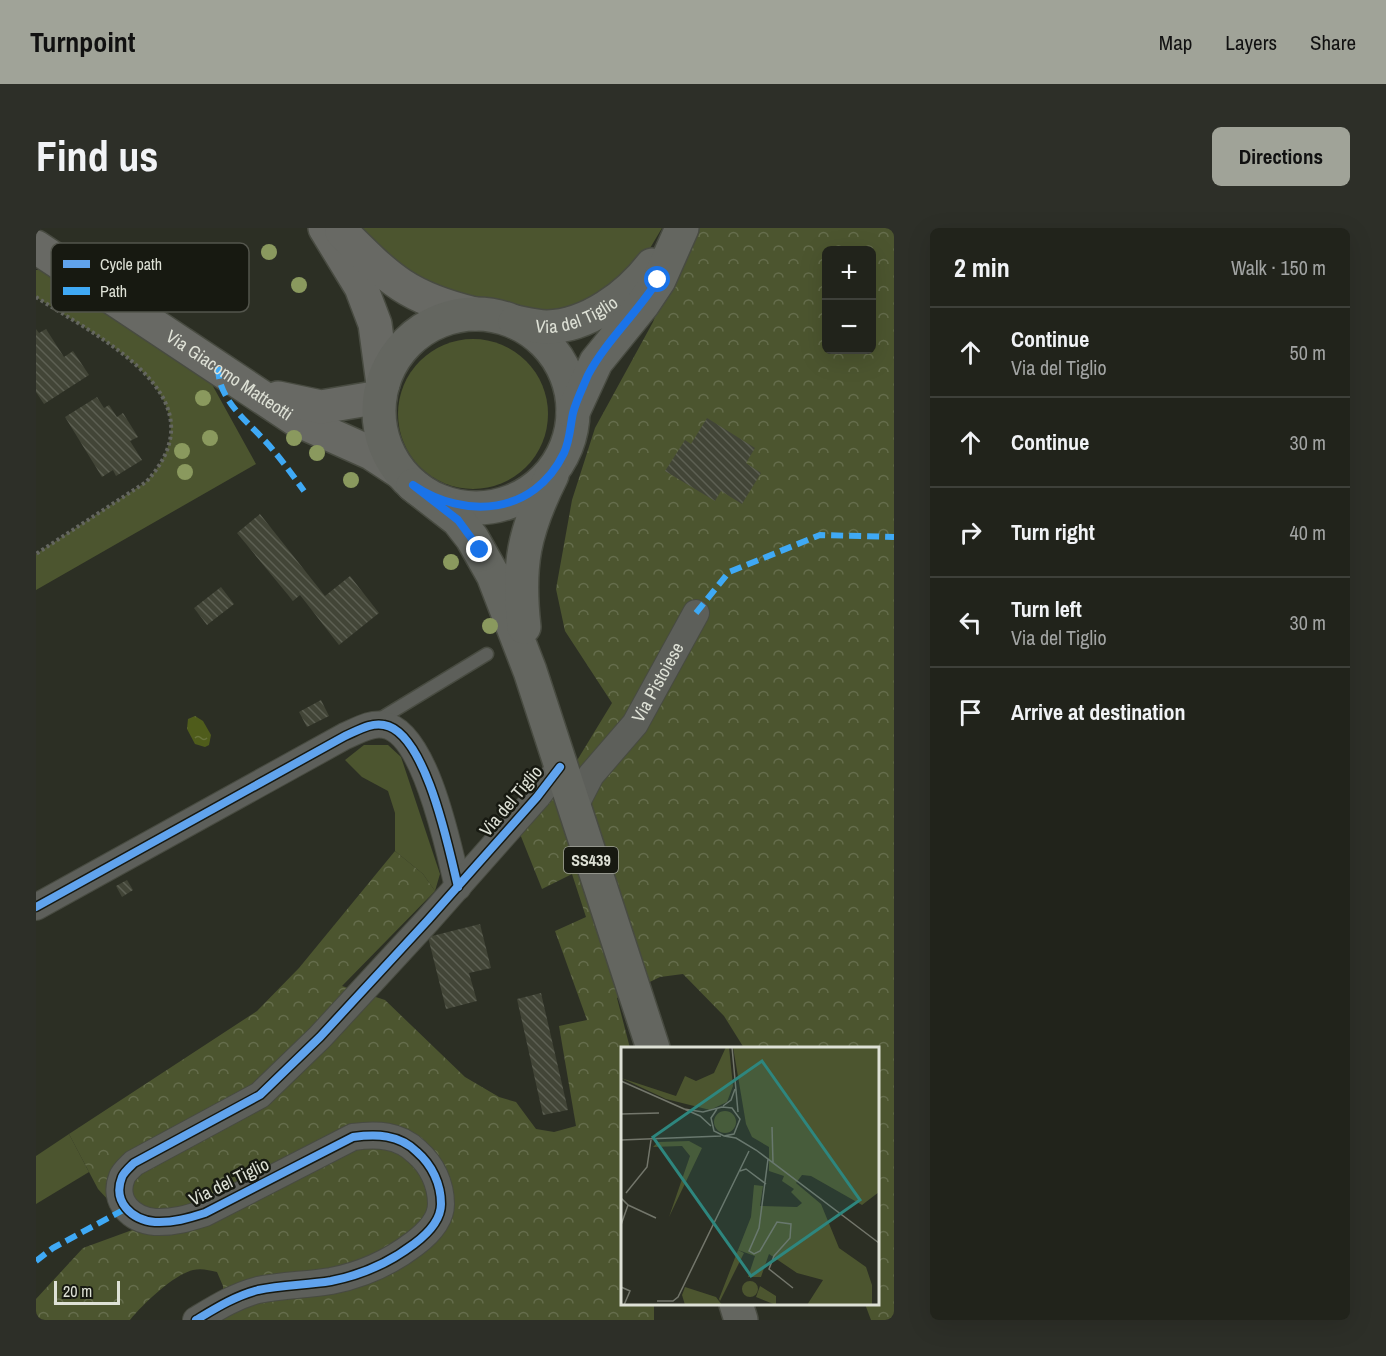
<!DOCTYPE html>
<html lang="en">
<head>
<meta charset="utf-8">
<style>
	:root { --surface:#21231b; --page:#2d2f28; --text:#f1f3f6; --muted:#a2a4a3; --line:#3e403a; --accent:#a0a398 }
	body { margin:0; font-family:"Archivo Narrow",sans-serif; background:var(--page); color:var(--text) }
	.controls { position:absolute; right:18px; top:18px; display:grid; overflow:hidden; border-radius:9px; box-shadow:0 6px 24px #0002 }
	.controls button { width:54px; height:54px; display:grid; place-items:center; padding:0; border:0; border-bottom:2px solid var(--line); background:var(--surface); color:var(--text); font:30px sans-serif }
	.scale { position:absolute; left:18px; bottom:15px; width:66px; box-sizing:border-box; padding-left:6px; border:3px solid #dee1d6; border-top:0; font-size:16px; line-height:21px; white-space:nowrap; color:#dee1d6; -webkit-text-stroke:4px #171911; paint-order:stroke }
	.stop { position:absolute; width:18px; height:18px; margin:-14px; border:4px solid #1a73e8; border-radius:50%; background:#fff }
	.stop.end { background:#1a73e8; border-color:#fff; box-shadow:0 2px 6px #0008 }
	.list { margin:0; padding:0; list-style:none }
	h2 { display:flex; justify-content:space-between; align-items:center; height:78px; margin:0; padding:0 24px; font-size:26px }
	h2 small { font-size:20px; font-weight:400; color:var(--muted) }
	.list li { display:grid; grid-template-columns:39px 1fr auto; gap:18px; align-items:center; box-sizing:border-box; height:90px; padding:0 24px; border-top:2px solid var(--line) }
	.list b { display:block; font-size:22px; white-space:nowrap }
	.list p { margin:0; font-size:20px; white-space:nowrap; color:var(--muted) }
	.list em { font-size:20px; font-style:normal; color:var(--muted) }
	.icon { flex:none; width:33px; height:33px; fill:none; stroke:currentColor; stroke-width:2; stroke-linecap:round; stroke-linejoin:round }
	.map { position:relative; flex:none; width:858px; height:1092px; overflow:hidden; border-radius:9px }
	header { display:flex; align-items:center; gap:36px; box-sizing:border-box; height:84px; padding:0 30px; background:var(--accent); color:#111 }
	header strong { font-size:28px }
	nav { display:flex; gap:33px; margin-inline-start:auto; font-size:21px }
	.intro { display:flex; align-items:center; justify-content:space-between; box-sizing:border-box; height:144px; padding:0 36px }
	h1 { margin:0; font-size:42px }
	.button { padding:15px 27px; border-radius:9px; background:var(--accent); color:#111; font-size:21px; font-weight:700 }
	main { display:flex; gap:36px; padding:0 36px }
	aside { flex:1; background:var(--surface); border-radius:9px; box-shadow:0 6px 24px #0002 }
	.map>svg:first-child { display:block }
	.green { fill:#4c552f }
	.forest { fill:url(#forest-crowns); fill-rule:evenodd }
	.water { fill:url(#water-ripples) }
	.building { fill:url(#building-back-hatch) }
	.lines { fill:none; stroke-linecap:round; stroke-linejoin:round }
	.service-casing { stroke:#484b41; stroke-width:15 }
	.minor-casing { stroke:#484b41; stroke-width:28 }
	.secondary-casing { stroke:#484b41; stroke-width:36 }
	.primary-casing { stroke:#484b41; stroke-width:36 }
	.path { stroke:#646660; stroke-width:4; stroke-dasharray:3 3; stroke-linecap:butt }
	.service { stroke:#5d5f5a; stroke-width:12 }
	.minor { stroke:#5d5f5a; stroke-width:26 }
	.secondary { stroke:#686964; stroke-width:33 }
	.primary { stroke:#646660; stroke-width:33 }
	.quiet { stroke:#3fa9f5; stroke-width:6; stroke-dasharray:12 6; stroke-linecap:butt }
	.cycleway-casing { stroke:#171911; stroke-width:11 }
	.cycleway { stroke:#60a3ed; stroke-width:8 }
	.tree { fill:#8a995e }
	.route { stroke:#1a73e8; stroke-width:8 }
	.labels { text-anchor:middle; stroke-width:5; stroke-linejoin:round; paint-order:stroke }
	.shield { fill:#171911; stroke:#a2a59b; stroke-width:1.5 }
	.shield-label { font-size:16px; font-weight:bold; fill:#dee1d6 }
	.street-label { font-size:18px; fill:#dee1d6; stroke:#171911 }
	.inset-road { fill:none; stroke:#73766b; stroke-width:1.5 }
	.view { fill:#2e867e; fill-opacity:0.15; stroke:#2e867e; stroke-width:3 }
	.inset-edge { fill:none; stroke:#dee1d6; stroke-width:3 }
	.key { fill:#171911; stroke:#53554c; stroke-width:1.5 }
	.key-label { font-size:16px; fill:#dee1d6 }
</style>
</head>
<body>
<header>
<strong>Turnpoint</strong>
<nav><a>Map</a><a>Layers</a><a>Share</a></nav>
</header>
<div class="intro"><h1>Find us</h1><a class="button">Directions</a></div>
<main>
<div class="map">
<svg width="858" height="1092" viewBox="0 0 858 1092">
	<defs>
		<pattern id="forest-crowns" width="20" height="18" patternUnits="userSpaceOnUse" patternTransform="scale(1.5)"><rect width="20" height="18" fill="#4c552f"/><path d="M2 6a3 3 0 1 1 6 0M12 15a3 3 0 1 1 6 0" fill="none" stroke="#656d4c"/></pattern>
		<pattern id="water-ripples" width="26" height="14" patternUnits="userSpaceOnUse" patternTransform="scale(1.5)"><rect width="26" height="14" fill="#4f5c1b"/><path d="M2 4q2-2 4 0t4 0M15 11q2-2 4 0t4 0" fill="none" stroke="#68733b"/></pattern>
		<pattern id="building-back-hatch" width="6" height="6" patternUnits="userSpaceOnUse" patternTransform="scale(1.5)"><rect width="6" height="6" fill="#424537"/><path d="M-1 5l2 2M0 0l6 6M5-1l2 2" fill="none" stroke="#5d6053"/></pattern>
	</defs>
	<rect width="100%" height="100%" fill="#2c2f24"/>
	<g class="green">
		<path d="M324,0H626L610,27L555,73L522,86L504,85L459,73L397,68Z"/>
		<path d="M0,42H6L173,151L220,236L0,362V326L110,254C189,168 59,108 0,69Z"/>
		<circle cx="437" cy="186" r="75"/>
		<path d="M328,517H352L365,529L404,646L399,663L387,646L359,623V585L352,563L326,549L309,532Z"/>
		<path d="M33,906L53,944L0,976V928Z"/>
	</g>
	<path class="forest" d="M654,0H858V1092H835L829,1076H842V820H708L688,788L647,746L624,749L581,770L594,820H586V1076H618V1092H187V1058L181,1044C173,1042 165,1040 157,1042C137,1047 107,1076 94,1092H0V1071L47,1020L99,1001L62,961L33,906L221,783L263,740L359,623L387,646L399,663L306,758L349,772L429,849L463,869L480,874L500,901L518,904L540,898L523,798L551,792L519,703L550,689L536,646L506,661L484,606L520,567L576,475L529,403L520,361L536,272L559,200L617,94ZM790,22H836V122H790Z"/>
	<path class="water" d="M159,488L167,493L175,507L173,517L169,519L159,516L151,501L152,491Z"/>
	<g class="building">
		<path d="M0,101L3,105L10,101L28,129L37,123L53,147L8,176L0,164Z"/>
		<path d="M61,169L68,180L73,177L81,189L87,185L102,209L94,213L106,232L80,248L77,242L66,249L29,189Z"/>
		<path d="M671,190L719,220L710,235L725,245L706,276L685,263L679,273L629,243L649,212L655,216Z"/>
		<path d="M224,286L289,368L314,348L343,385L303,417L264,367L257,373L201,305Z"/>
		<path d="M185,359L198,376L171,397L158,380Z"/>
		<path d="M285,472L293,488L271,499L263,484Z"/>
		<path d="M91,652L97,662L86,669L80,658Z"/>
		<path d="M444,696L455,740L433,745L441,773L410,781L392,709Z"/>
		<path d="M505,765L532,882L507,887L481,771Z"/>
	</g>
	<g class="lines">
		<defs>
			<path id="service" d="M339,494L451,426"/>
			<g id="minor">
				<path id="s1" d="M538,580L555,547L599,496L660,385"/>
				<path d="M0,679L309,508C321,503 335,494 348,497C390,504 413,622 422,659"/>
				<path d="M160,1092C180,1080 199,1068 222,1062C246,1057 271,1057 295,1053C326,1047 353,1035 378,1016C390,1007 405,993 405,976C405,956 396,937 381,924C363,906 340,906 317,909L169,985C153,990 137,995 119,994C96,992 76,974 86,949C88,944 94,939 98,935L224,867L284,809L392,692L501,569L524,539"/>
			</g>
			<g id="secondary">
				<path d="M289,0L325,59L339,96L347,156"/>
				<path d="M306,4C354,52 372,70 439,86"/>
				<path id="s2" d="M0,19L259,191L335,225L364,244"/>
				<path d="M242,170L285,179L344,169"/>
			</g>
			<g id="primary">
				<circle cx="440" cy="183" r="97"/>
				<path id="s3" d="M479,94C489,96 501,99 511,99C552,98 592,68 616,37"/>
				<path d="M537,184L560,134L607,76L623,52L646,0"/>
				<path d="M377,257L422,292L436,310L457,347L494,443L617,820"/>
				<path d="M488,399C481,337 488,303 516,247"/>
				<path d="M700,1076L705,1092"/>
			</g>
		</defs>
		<use href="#service" class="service-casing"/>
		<use href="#minor" class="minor-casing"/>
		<use href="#secondary" class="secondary-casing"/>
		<use href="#primary" class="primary-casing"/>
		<path class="path" d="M0,69C59,108 190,168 110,254L0,326"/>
		<use href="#service" class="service"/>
		<use href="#minor" class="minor"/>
		<use href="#secondary" class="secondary"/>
		<use href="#primary" class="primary"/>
		<g class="quiet">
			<path d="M182,139C182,175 216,196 237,222C248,235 258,249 268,263"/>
			<path d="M660,385L693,344L784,307L858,309"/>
			<path d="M0,1033L17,1020L89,981"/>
		</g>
		<defs>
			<g id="cycleway">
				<path d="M0,679L309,508C321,503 335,494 348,497C390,504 413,622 422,659"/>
				<path d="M160,1092C180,1080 199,1068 222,1062C246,1057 271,1057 295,1053C326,1047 353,1035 378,1016C390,1007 405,993 405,976C405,956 396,937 381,924C363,906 340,906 317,909L169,985C153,990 137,995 119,994C96,992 76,974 86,949C88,944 94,939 98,935L224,867L284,809L392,692L501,569L524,539"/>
			</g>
		</defs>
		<use href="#cycleway" class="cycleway-casing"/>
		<use href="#cycleway" class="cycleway"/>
	</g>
	<g class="tree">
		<circle cx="233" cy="24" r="8"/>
		<circle cx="263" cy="57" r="8"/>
		<circle cx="167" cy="170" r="8"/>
		<circle cx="174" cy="210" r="8"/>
		<circle cx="258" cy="210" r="8"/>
		<circle cx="146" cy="223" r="8"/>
		<circle cx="281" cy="225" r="8"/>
		<circle cx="149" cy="244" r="8"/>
		<circle cx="315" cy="252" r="8"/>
		<circle cx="415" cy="334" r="8"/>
		<circle cx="454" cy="398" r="8"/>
	</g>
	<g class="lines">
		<path class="route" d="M444,322L422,292L377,257C429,292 498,287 528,225C534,212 534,199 537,185C540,173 547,159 552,147C570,113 601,85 622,52"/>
	</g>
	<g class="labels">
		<rect class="shield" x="528" y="619" width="54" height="26" rx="4.5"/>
		<g class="shield-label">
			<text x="555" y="638">SS439</text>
		</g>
		<g class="street-label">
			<text dy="6" stroke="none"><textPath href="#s3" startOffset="64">Via del Tiglio</textPath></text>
			<text dy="6" stroke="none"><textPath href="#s2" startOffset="232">Via Giacomo Matteotti</textPath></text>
			<text dy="6" stroke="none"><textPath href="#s1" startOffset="152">Via Pistoiese</textPath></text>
			<text transform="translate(475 573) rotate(-50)" y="6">Via del Tiglio</text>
			<text transform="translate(193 954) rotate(-26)" y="6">Via del Tiglio</text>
		</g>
	</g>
	<g transform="translate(585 819)">
		<rect width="258" height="258" fill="#2c2f24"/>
		<path d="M105,0H108L112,39L106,55L89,63L45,52L0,31L55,49L64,29L75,34L93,26ZM93 75a11 11 0 1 1 22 0a11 11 0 1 1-22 0ZM68,94L81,101L48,170L69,109L61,99L32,100L37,95ZM117,203L123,206L99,254L98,252ZM121 242a8 8 0 1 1 16 0a8 8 0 1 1-16 0Z" fill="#4c552f"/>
		<path d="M112,0H258V145L241,158L190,129L181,128L175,136L200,157L218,201L245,220L251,238V258H186L202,233L176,226L148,207L140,230H127L134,209L117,203L130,170L133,138L142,139L139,159L176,160L181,156L170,145L173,142L161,134L163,129L148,124V100L131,90L125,77ZM139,239L155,249V258L135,250ZM64,240L95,250L101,258H64L61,248Z" fill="#4c552f"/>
		<path class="inset-road" d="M111,0L117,65M0,34L79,69L90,79M102,59L110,53L114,42M63,62L82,65L101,60L111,61L119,72L113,87L103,89L93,84L90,71L96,62M0,67L38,66M151,80L152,116M103,89L115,91L135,103L258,196M0,93L100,89M147,112L138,181L128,204L133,207L139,204L156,175L170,177L169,191L153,209L148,222L172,241M119,124L125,122L145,137M5,146L26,120L30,93M0,151L7,158L0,178M7,158L35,171M0,240L9,244L3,258M36,254H52L57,250L128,104"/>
		<path class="view" d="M141,14L239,153L130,229L32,90Z"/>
		<rect width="258" height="258" class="inset-edge"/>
	</g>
	<rect x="15" y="15" width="198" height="69" rx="9" class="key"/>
	<rect x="27" y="32" width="27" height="8" fill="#60a3ed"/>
	<rect x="27" y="59" width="27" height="8" fill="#3fa9f5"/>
	<g class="key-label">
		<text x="64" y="42">Cycle path</text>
		<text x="64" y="69">Path</text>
	</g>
</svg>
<div class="controls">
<button>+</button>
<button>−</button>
</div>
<div class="scale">20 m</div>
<div class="stop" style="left:622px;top:52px"></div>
<div class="stop end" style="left:444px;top:322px"></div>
</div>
<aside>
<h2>2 min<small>Walk · 150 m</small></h2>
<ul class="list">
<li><svg class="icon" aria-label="ahead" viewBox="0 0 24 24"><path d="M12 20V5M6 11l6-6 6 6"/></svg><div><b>Continue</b><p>Via del Tiglio</p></div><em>50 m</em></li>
<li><svg class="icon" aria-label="ahead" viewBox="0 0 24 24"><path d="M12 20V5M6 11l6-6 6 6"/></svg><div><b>Continue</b></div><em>30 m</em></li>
<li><svg class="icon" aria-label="right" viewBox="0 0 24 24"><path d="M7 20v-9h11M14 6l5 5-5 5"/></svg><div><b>Turn right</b></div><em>40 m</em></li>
<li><svg class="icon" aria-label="left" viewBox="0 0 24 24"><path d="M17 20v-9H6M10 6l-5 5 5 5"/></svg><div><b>Turn left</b><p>Via del Tiglio</p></div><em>30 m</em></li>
<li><svg class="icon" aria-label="arrive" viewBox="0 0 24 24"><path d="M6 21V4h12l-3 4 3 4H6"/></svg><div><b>Arrive at destination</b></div></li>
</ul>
</aside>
</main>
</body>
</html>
